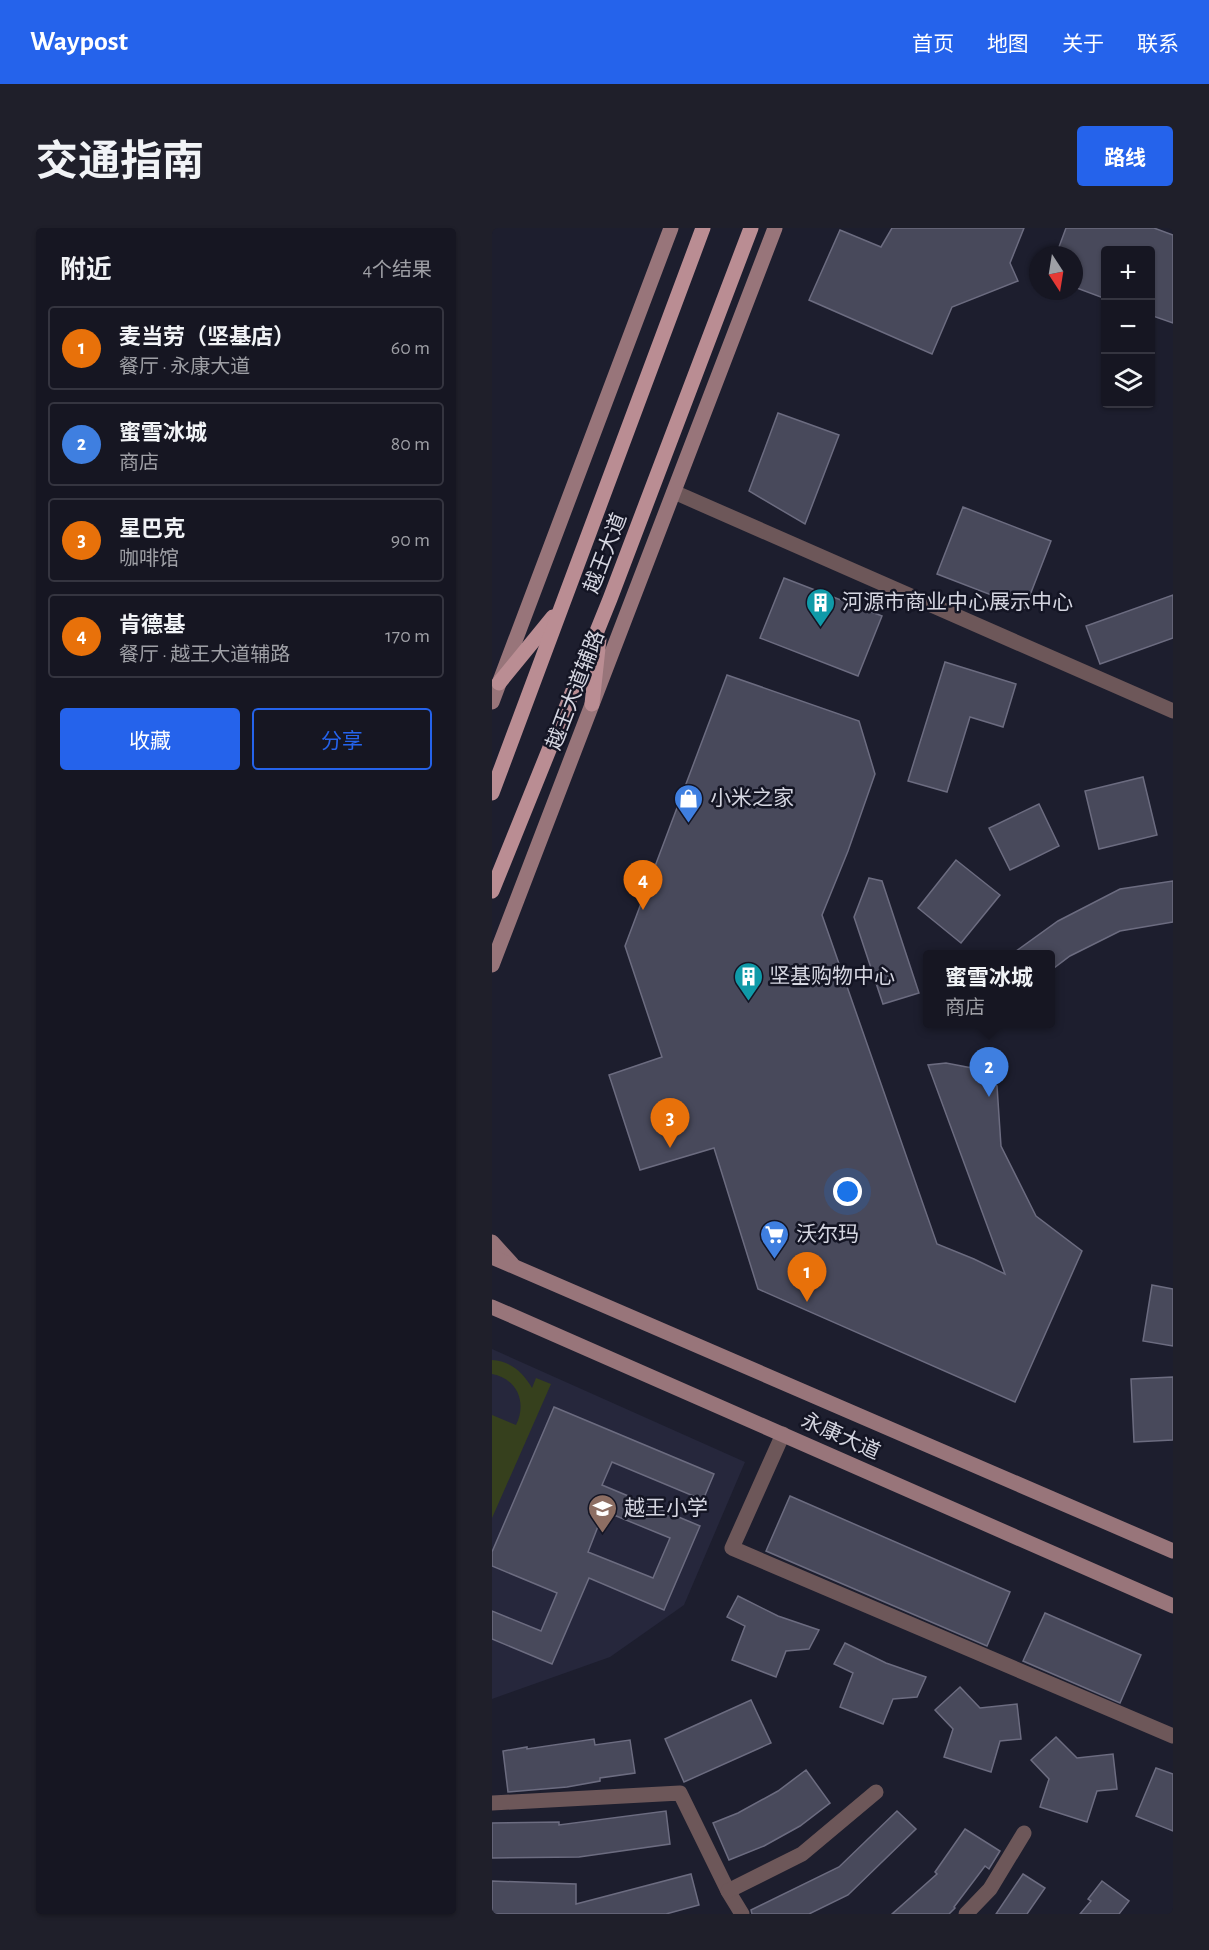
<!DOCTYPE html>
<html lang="zh">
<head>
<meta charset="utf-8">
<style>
	:root { --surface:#161622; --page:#1f1f2a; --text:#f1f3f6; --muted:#9e9fa5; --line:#353540; --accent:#2563eb }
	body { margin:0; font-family:"Alegreya Sans","Noto Sans SC",sans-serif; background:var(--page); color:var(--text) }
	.controls { position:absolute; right:18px; top:18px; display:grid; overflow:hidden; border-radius:6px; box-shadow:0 2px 4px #0004 }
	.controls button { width:54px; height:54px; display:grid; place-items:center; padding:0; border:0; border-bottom:2px solid var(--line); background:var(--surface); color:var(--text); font:30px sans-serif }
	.compass { position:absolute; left:537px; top:18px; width:54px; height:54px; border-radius:50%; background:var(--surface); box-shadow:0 2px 4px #0004; rotate:168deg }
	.you { position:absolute; left:356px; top:964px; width:21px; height:21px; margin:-15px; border:4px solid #fff; border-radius:50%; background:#1a73e8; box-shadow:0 0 0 9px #1a73e833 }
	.badge { display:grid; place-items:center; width:39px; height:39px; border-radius:50%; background:var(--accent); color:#fff; font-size:20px; font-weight:700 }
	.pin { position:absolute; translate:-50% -50px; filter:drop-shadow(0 2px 3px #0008) }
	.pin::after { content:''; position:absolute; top:32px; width:21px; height:18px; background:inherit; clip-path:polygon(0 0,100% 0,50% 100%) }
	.popup { position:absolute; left:431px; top:722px; width:132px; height:78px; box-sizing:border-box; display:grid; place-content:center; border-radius:6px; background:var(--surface); filter:drop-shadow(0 2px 4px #0005); font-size:20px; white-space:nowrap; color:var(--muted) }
	.popup b { font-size:22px; color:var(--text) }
	.popup::after { content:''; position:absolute; left:50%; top:100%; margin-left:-12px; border:12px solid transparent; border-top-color:var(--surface) }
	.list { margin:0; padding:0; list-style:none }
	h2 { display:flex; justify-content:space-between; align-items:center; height:78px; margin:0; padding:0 24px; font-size:26px }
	h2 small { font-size:20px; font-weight:400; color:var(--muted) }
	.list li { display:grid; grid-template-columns:39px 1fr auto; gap:18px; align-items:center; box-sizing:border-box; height:84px; margin:0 12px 12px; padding:0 12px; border:2px solid var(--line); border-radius:6px }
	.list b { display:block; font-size:22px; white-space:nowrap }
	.list p { margin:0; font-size:20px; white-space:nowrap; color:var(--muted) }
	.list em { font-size:20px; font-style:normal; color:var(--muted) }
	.actions { display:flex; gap:12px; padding:18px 24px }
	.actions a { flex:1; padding:14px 0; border:2px solid var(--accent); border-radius:6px; text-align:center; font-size:21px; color:var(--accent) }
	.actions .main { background:var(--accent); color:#fff }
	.icon { flex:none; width:33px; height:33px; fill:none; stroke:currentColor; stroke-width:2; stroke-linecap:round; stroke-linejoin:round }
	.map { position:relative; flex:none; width:681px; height:1686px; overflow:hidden; border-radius:6px }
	header { display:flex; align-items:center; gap:36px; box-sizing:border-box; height:84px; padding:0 30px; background:var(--accent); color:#fff }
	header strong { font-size:28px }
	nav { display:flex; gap:33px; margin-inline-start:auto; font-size:21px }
	.intro { display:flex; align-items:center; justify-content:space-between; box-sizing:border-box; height:144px; padding:0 36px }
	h1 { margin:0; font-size:42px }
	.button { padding:15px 27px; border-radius:6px; background:var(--accent); color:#fff; font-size:21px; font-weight:700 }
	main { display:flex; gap:36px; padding:0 36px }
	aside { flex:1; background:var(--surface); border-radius:6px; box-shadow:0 2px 4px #0004 }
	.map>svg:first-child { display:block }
	.built { fill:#26273c }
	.garden { fill:#36401d }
	.building { fill:#48495b; stroke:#6c6c80; stroke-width:1.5; fill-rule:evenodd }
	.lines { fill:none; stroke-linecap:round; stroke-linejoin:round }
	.minor { stroke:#6d5759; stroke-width:15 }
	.secondary { stroke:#98757a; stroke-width:15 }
	.primary { stroke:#ba8d93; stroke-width:15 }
	.labels { text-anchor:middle; stroke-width:5; stroke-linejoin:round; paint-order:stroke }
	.street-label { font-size:21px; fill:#d5d6e1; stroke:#141524 }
	.poi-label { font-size:21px; fill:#d5d6e1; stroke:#141524; text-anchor:start }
</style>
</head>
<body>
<header>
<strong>Waypost</strong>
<nav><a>首页</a><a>地图</a><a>关于</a><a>联系</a></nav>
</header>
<div class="intro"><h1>交通指南</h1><a class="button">路线</a></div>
<main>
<aside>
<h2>附近<small>4个结果</small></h2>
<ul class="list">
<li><span class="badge" style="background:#e8710a">1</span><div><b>麦当劳（坚基店）</b><p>餐厅 · 永康大道</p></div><em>60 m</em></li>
<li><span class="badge" style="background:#3f7fe0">2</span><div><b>蜜雪冰城</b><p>商店</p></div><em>80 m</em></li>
<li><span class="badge" style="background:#e8710a">3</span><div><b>星巴克</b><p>咖啡馆</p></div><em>90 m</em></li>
<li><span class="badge" style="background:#e8710a">4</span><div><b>肯德基</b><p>餐厅 · 越王大道辅路</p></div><em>170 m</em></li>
</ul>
<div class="actions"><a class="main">收藏</a><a>分享</a></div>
</aside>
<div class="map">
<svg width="681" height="1686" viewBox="0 0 681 1686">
	<rect width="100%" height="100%" fill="#1d1e2e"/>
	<path class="built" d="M0,1121L253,1234L192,1377L118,1429L0,1471Z"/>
	<path class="garden" d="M0,1132C18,1133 31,1144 40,1160L44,1150L59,1156L0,1290V1187L24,1197C35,1175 26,1151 0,1146Z"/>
	<g class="building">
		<path d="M400,0H532L518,35L526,53L460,79L440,126L317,72L348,2L389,19Z"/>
		<path d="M574,0H662L681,7V95L658,87V22H614V71L582,59V27H564Z"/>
		<path d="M286,185L347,207L313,296L257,263Z"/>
		<path d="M471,279L559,313L533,380L445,346Z"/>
		<path d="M292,350L390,388L366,448L268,410Z"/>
		<path d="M681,367V410L608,436L594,398Z"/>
		<path d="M453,434L524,456L511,499L478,489L455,564L416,553Z"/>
		<path d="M235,447L367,493L383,546L356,623L330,687L445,1016L482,1031L513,1046L436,837L454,835L480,840L505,858L509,918L544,988L590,1023L523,1174L266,1061L222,920L148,942L117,847L170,829L133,718Z"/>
		<path d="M651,549L665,607L607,621L593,563Z"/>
		<path d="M547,576L567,618L518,642L497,600Z"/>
		<path d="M464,632L508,667L469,715L426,680Z"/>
		<path d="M377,650L390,653L427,765L391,776L362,689Z"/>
		<path d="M681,653V694L628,703L578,728L558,743V726H520L566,693L628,661Z"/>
		<path d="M660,1057L681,1061V1118L651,1113Z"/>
		<path d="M681,1149V1212L642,1214L639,1151Z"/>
		<path d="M62,1179L222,1246L211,1272L120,1234L110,1257L208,1298L172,1382L97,1350L60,1436L0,1411V1383L49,1403L65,1365L0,1338V1324ZM112,1283L178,1310L161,1350L96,1324Z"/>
		<path d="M298,1268L518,1364L495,1418L274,1323Z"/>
		<path d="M246,1368L286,1388L327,1402L317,1421L294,1423L284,1449L240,1432L253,1398L235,1389Z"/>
		<path d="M553,1385L649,1427L628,1475L531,1433Z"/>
		<path d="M353,1415L394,1435L434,1449L425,1469L401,1471L391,1496L348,1479L361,1445L342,1436Z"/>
		<path d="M468,1459L488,1480L525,1476L529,1511L508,1513L499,1544L452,1529L461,1501L443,1482Z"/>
		<path d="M259,1472L279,1515L192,1554L173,1511Z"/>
		<path d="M564,1509L585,1530L621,1526L625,1561L605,1563L595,1594L548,1579L557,1551L539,1532Z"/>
		<path d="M102,1511L103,1517L138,1512L143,1545L108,1550V1553L75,1559L16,1564L11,1523L35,1519V1521Z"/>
		<path d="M664,1540L681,1546V1603L644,1588Z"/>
		<path d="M314,1542L338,1575L308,1598L272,1618L237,1632L221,1595L246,1585L286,1563Z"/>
		<path d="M174,1583L178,1616L87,1629L0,1630V1595L67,1594V1597Z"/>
		<path d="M405,1583L424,1601L356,1667L317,1686H260L259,1682L347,1639Z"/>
		<path d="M473,1601L508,1623L497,1641L493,1638L462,1679L463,1680L457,1686H400L445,1646L443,1644Z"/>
		<path d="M199,1646L207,1677L174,1686H0V1653L84,1656V1676Z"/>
		<path d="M531,1646L553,1660L535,1686H504Z"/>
		<path d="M610,1653L637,1673L627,1686H588L599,1673L596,1671Z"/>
	</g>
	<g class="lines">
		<g class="minor">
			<path d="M182,264L681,483"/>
			<path d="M291,1206L240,1320L681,1508"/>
			<path d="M0,1575L188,1565L236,1663L250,1686"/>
			<path d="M236,1663L310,1626L384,1564"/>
			<path d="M474,1686L498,1661L532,1605"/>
		</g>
		<g class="secondary">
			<path d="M0,474L179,0"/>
			<path d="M0,737L283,0"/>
			<path d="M0,1014L20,1036"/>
			<path d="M0,1029L681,1323"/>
			<path d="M0,1079L681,1378"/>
		</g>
		<g class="primary">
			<path d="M7,455L61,389"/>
			<path d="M100,476L107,411"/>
			<path d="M0,565L211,0"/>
			<path d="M0,663L118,371L259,0"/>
		</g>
	</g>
	<defs>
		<symbol id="building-pin" viewBox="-11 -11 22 30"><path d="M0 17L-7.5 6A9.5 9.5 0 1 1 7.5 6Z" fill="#0f9aa8" stroke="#141524"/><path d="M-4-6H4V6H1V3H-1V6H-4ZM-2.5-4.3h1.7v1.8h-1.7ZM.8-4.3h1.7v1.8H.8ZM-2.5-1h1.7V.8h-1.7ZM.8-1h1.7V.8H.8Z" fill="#fff"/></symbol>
		<symbol id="shop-pin" viewBox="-11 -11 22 30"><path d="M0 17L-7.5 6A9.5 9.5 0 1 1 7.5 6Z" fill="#3f7fe0" stroke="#141524"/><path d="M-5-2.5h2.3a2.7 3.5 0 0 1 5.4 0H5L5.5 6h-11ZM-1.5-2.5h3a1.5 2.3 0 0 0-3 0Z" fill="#fff"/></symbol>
		<symbol id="supermarket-pin" viewBox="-11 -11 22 30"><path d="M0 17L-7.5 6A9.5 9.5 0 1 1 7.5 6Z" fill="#3f7fe0" stroke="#141524"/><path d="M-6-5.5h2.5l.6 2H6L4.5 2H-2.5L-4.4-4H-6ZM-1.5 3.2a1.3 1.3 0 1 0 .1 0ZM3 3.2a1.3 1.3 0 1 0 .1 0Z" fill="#fff"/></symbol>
		<symbol id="school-pin" viewBox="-11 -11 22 30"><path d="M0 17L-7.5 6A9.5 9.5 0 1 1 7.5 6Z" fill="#8d6e63" stroke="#141524"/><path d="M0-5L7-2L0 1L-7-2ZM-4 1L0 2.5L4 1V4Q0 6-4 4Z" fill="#fff"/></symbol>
	</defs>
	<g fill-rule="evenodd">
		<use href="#building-pin" x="312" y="358" width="33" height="45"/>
		<use href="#shop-pin" x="180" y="554" width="33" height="45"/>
		<use href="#building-pin" x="240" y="732" width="33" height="45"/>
		<use href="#supermarket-pin" x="266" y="990" width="33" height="45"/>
		<use href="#school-pin" x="94" y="1264" width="33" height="45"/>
	</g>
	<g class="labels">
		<g class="street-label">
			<text transform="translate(113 325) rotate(-69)" y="7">越王大道</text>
			<text transform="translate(83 462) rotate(-69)" y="7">越王大道辅路</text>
			<text transform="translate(349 1208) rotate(24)" y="7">永康大道</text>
		</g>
		<g class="poi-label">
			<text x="350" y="381">河源市商业中心展示中心</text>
			<text x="218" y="577">小米之家</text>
			<text x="277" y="755">坚基购物中心</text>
			<text x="304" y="1013">沃尔玛</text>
			<text x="132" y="1287">越王小学</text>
		</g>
	</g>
</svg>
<div class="controls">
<button>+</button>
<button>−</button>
<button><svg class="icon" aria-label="layers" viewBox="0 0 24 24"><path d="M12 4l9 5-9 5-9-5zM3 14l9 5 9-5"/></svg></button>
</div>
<svg class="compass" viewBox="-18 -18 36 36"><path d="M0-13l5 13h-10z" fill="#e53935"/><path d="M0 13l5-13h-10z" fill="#9e9fa5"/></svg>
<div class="you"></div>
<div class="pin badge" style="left:315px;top:1074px;background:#e8710a">1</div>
<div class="pin badge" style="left:497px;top:869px;background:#3f7fe0">2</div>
<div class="popup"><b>蜜雪冰城</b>商店</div>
<div class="pin badge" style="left:178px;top:920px;background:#e8710a">3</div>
<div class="pin badge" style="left:151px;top:682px;background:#e8710a">4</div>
</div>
</main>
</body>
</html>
